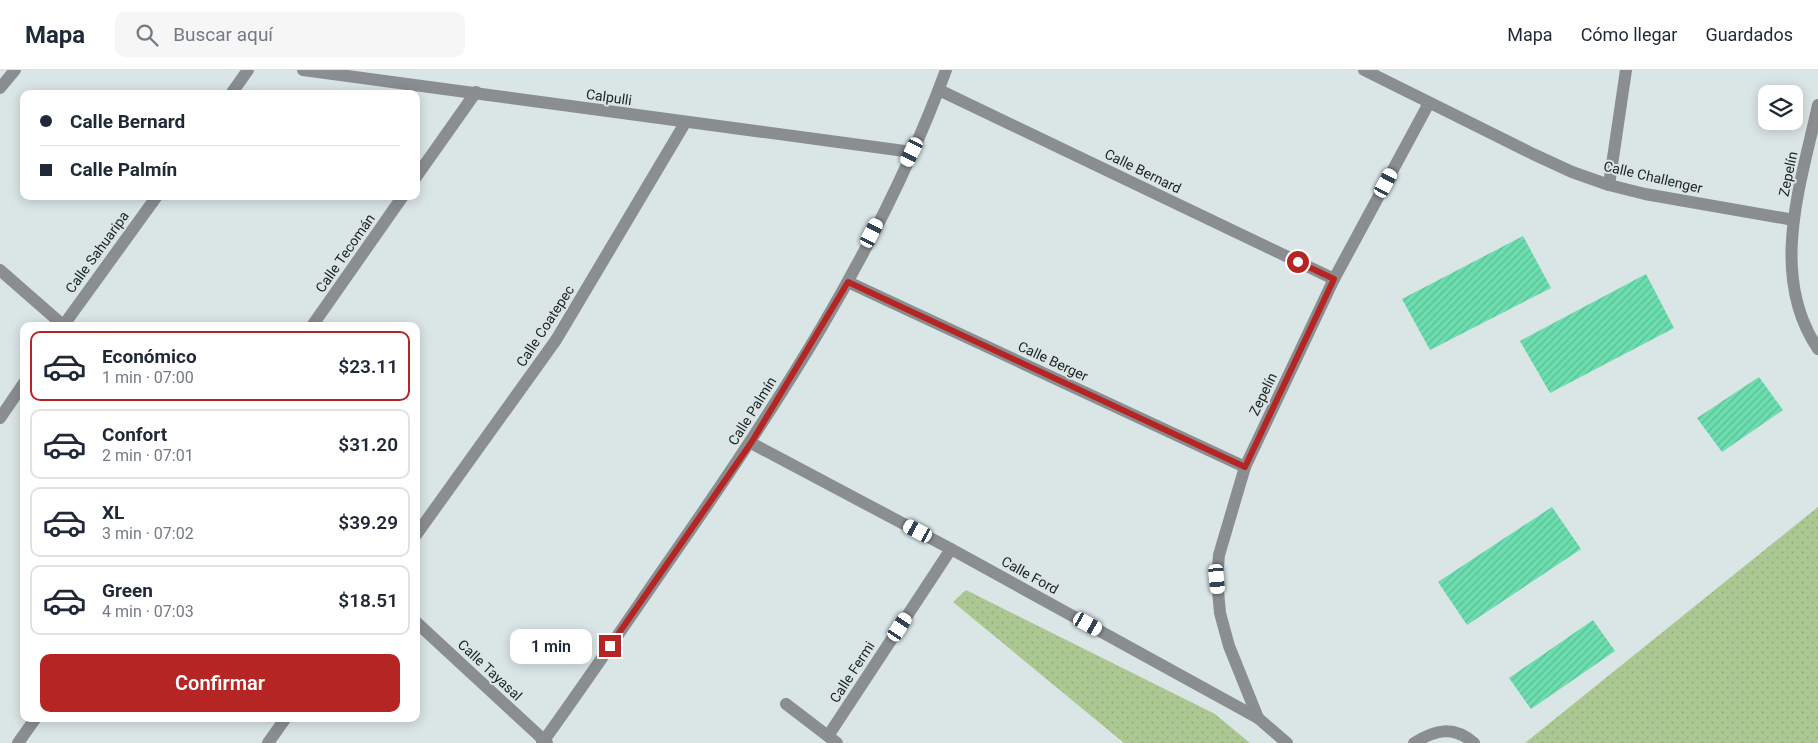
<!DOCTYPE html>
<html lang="es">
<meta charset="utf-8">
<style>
:root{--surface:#fff;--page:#f6f6f7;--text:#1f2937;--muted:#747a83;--line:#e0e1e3;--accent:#b52523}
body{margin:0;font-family:Roboto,sans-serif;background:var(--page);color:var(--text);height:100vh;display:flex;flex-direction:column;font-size:19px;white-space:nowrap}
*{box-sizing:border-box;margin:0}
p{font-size:16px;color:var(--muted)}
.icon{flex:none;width:28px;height:28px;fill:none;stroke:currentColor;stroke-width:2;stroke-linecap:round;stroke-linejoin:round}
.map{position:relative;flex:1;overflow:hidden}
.details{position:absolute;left:20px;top:252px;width:400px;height:400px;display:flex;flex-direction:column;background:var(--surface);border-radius:10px;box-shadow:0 2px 12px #0003}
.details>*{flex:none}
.top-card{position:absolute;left:20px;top:20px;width:400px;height:110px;border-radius:10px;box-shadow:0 2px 12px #0003;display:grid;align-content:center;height:110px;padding:0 20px;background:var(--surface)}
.controls{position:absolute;left:1758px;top:15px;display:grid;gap:10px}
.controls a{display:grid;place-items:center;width:45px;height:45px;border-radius:10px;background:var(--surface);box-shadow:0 2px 12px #0003;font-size:25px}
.end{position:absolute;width:22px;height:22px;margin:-11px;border:6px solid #b52523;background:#fff;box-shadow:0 0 0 2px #fff}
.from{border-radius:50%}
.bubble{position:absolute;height:35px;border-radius:10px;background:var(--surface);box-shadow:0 2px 12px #0003;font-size:16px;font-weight:600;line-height:35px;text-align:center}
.car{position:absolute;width:15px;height:30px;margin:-15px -8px;border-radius:6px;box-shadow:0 0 4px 1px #0007;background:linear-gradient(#fff 24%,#345 0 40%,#fff 0 76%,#345 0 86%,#fff 0)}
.top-card b{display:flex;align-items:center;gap:18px;height:48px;font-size:19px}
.top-card b+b{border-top:1px solid var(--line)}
.top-card i{width:12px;height:12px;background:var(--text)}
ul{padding:9px 0 0;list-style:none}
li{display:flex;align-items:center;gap:15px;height:70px;margin:0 10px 8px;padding:0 10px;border:2px solid var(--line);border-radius:10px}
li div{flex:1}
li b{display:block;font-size:19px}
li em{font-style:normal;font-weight:600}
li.on{border-color:var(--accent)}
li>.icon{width:45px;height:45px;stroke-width:1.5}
.cta{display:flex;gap:10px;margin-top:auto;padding:10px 20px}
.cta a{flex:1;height:58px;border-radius:10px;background:var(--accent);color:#fff;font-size:20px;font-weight:600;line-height:58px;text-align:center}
header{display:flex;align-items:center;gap:30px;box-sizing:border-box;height:70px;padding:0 25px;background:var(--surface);border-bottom:1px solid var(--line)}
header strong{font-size:24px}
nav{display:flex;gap:28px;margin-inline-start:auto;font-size:18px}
.search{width:350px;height:45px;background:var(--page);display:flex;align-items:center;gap:12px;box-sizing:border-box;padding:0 18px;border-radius:10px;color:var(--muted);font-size:19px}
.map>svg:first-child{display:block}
</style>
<header>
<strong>Mapa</strong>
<div class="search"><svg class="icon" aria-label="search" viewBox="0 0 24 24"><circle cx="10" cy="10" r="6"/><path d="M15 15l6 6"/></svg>Buscar aquí</div>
<nav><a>Mapa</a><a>Cómo llegar</a><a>Guardados</a></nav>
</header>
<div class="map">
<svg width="1818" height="673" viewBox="0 0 1818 673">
<defs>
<pattern id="park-dots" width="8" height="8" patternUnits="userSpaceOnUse" patternTransform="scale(1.25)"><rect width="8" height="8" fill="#acc892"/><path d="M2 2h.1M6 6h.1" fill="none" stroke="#94ac7e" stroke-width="1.8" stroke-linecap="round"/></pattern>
<pattern id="building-hatch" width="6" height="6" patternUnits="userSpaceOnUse" patternTransform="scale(1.25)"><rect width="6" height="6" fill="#6bddae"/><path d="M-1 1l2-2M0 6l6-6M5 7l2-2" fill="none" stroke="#5cbd95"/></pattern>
</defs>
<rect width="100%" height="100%" fill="#dae5e5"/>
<g fill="url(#park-dots)">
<polygon points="1818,437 1818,673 1525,673"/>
<polygon points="966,520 1215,644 1250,673 1124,673 953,532"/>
</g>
<g fill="url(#building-hatch)">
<polygon points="1523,166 1551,218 1430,280 1402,229"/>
<polygon points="1646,204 1674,258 1550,323 1520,271"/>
<polygon points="1759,307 1783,340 1722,382 1697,348"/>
<polygon points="1552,437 1581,479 1467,555 1438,512"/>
<polygon points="1593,550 1615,581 1531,639 1509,608"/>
</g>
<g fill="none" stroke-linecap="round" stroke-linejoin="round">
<g stroke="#8b8e91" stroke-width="12">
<path d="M303 0C506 26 709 56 912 82"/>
<polyline points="1364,0 1533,84 1572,102 1609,115 1645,124 1794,150"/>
<polyline points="0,18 15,0"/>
<polyline points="939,20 1334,209"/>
<polyline points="231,24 248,0"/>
<path d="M1818 35C1801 114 1768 205 1818 279"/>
<polyline points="416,107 476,22"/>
<polyline points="1609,115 1626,0"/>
<polyline points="0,200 64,256"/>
<polyline points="848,212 1245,397"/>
<polyline points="63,256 157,126"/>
<polyline points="312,256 403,126"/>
<polyline points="0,348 24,313"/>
<polyline points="751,373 951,479 1258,648 1287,673"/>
<polyline points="416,465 556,270 685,53"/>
<polyline points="416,552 547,673"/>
<polyline points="786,634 837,673"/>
<polyline points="1258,648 1229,576 1220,543 1217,509 1219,485 1245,397 1334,209 1429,33"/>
<polyline points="828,666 951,479"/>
<polyline points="18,673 35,649"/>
<polyline points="268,673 285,649"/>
<path d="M542 673C584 615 624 556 664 498 773 342 880 180 946 0"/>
<path d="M1414 673C1435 660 1453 655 1474 673"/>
</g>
</g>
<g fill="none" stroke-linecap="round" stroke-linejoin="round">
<polyline stroke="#b52523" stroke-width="6" points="610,576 751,373 848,212 1245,397 1334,209 1298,192"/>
</g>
<g text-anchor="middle" stroke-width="4" stroke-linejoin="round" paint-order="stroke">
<g font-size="14" fill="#1d2121" stroke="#dae5e5">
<text transform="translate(609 27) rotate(8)" y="5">Calpulli</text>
<text transform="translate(1143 101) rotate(26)" y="5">Calle Bernard</text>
<text transform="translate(1788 104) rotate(-78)" y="5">Zepelín</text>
<text transform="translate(1653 107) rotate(13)" y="5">Calle Challenger</text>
<text transform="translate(97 182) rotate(-54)" y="5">Calle Sahuaripa</text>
<text transform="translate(345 183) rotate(-55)" y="5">Calle Tecomán</text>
<text transform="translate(545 256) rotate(-57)" y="5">Calle Coatepec</text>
<text transform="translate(1053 291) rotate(25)" y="5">Calle Berger</text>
<text transform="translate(1263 324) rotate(-64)" y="5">Zepelín</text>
<text transform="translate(752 341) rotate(-58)" y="5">Calle Palmín</text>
<text transform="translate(1030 505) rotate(29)" y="5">Calle Ford</text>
<text transform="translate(490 600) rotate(43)" y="5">Calle Tayasal</text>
<text transform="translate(852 602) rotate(-57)" y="5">Calle Fermi</text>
</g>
</g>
</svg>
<div class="controls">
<a><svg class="icon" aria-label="layers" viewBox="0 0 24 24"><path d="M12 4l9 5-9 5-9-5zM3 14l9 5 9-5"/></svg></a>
</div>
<i class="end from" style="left:1298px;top:192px"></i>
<i class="end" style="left:610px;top:576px"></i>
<div class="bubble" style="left:510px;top:559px;width:82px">1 min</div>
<i class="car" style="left:912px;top:82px;rotate:206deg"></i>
<i class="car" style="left:1386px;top:113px;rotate:28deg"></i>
<i class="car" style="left:872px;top:163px;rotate:27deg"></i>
<i class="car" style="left:918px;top:461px;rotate:298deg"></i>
<i class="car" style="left:1217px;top:509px;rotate:175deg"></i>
<i class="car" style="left:1088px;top:554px;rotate:119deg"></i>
<i class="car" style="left:900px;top:557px;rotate:33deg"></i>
<div class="top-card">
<b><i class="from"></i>Calle Bernard</b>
<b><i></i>Calle Palmín</b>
</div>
<section class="details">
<ul>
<li class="on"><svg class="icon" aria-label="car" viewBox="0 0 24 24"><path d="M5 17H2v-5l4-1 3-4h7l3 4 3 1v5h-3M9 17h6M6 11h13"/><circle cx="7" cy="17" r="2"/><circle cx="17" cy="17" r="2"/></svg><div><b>Económico</b><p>1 min · 07:00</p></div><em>$23.11</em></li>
<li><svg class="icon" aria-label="car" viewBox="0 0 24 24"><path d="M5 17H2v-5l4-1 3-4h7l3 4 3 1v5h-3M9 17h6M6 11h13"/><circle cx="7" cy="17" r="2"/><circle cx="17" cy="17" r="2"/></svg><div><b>Confort</b><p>2 min · 07:01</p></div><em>$31.20</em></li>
<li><svg class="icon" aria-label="car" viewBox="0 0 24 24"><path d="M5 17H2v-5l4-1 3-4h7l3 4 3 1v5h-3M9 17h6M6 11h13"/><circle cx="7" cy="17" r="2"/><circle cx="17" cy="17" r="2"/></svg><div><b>XL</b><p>3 min · 07:02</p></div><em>$39.29</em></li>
<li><svg class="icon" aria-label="car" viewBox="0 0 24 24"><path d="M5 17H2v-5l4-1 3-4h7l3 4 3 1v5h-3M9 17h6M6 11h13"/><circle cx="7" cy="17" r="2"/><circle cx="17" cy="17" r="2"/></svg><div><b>Green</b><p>4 min · 07:03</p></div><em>$18.51</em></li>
</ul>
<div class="cta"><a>Confirmar</a></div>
</section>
</div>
